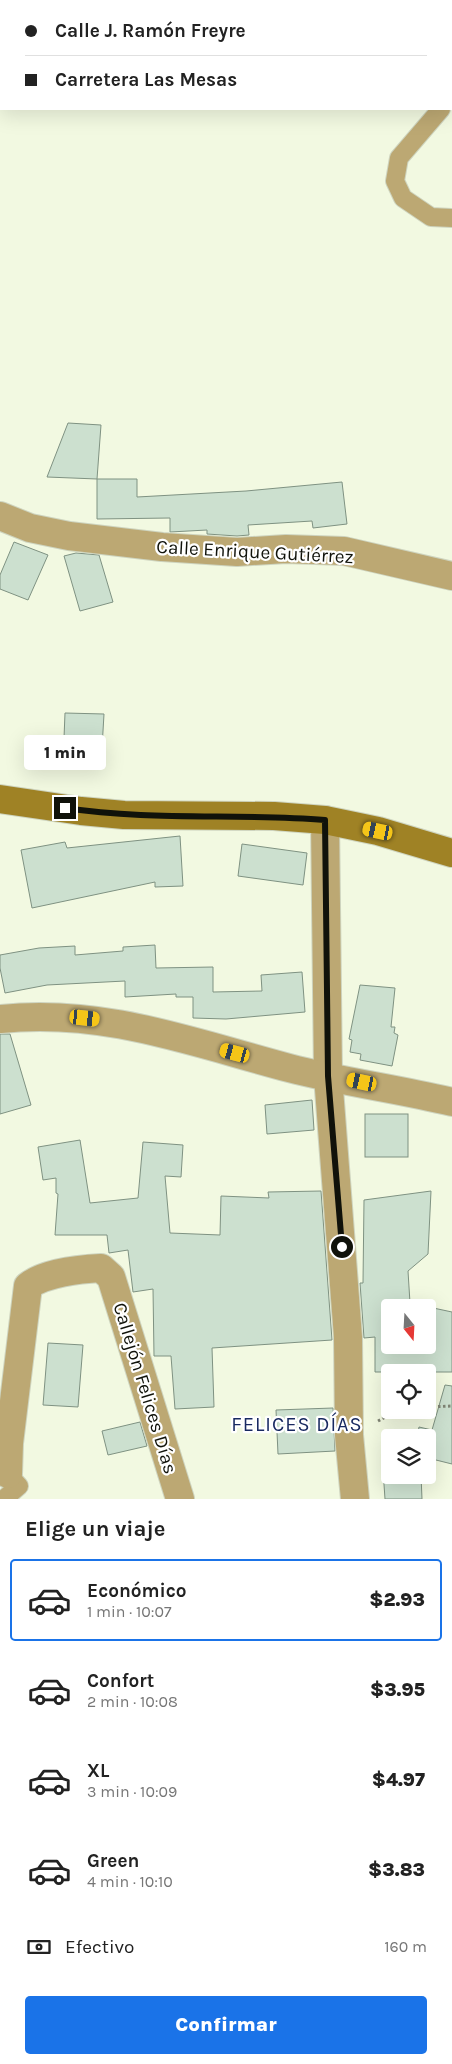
<!DOCTYPE html>
<html lang="es">
<meta charset="utf-8">
<style>
:root{--surface:#fff;--page:#f2f2f2;--text:#222;--muted:#767676;--line:#e0e0e0;--accent:#1a73e8}
body{margin:0;font-family:Karla,sans-serif;background:var(--page);color:var(--text);height:100vh;display:flex;flex-direction:column;font-size:19px;white-space:nowrap}
*{box-sizing:border-box;margin:0}
p{font-size:16px;color:var(--muted)}
.icon{flex:none;width:28px;height:28px;fill:none;stroke:currentColor;stroke-width:2;stroke-linecap:round;stroke-linejoin:round}
.map{position:relative;height:1499px;overflow:hidden}
.panel{display:flex;flex-direction:column;background:var(--surface);flex:1}
.panel>*{flex:none}
.guide{position:absolute;left:0px;top:0px;width:452px;height:110px;box-shadow:0 5px 20px #0002;display:grid;align-content:center;height:110px;padding:0 25px;background:var(--surface)}
.needle{width:32px;rotate:162deg}
.tools{position:absolute;left:381px;top:1299px;display:grid;gap:10px}
.tools a{display:grid;place-items:center;width:55px;height:55px;border-radius:5px;background:var(--surface);box-shadow:0 5px 20px #0002;font-size:25px}
.end{position:absolute;width:22px;height:22px;margin:-11px;border:6px solid #10120a;background:#fff;box-shadow:0 0 0 2px #fff}
.from{border-radius:50%}
.bubble{position:absolute;height:35px;border-radius:5px;background:var(--surface);box-shadow:0 5px 20px #0002;font-size:16px;font-weight:800;line-height:35px;text-align:center}
.car{position:absolute;width:15px;height:30px;margin:-15px -8px;border-radius:6px;box-shadow:0 0 4px 1px #0007;background:linear-gradient(#f5c518 24%,#345 0 40%,#f5c518 0 76%,#345 0 86%,#f5c518 0)}
.guide b{display:flex;align-items:center;gap:18px;height:48px;font-size:19px}
.guide b+b{border-top:1px solid var(--line)}
.guide i{width:12px;height:12px;background:var(--text)}
ul{padding:0;list-style:none}
li{display:flex;align-items:center;gap:15px;height:82px;margin:0 10px 8px;padding:0 15px;border:2px solid transparent;border-radius:5px}
li div{flex:1}
li b{display:block;font-size:19px}
li em{font-style:normal;font-weight:800}
li.selected{border-color:var(--accent)}
li>.icon{width:45px;height:45px;stroke-width:1.5}
h2{padding:0 25px;font-size:22px;line-height:60px}
.pay{display:flex;align-items:center;gap:12px;height:55px;padding:0 25px;font-size:19px}
.pay p{margin-inline-start:auto}
.button{display:flex;gap:10px;margin-top:auto;padding:10px 25px}
.button a{flex:1;height:58px;border-radius:5px;background:var(--accent);color:#fff;font-size:20px;font-weight:800;line-height:58px;text-align:center}
.map>svg:first-child{display:block}
</style>
<div class="map">
<svg width="452" height="1499" viewBox="0 0 452 1499">
<rect width="100%" height="100%" fill="#f2f9e1"/>
<g fill="#cce0cf" stroke="#7f9282" fill-rule="evenodd">
<polygon points="68,423 101,425 97,479 47,477"/>
<polygon points="97,479 137,479 137,497 246,491 342,482 347,524 313,528 312,521 248,525 249,535 237,536 207,534 207,530 170,532 170,518 97,519"/>
<polygon points="14,542 48,555 28,600 0,589 0,575"/>
<polygon points="76,553 99,555 113,602 80,611 64,556"/>
<polygon points="65,713 104,714 101,765 63,763"/>
<polygon points="180,836 183,886 155,887 155,882 32,908 21,850 65,842 67,848"/>
<polygon points="242,844 307,853 303,885 238,876"/>
<polygon points="155,945 156,968 213,967 213,992 262,991 261,975 302,972 305,1012 226,1019 193,1018 193,997 176,997 176,994 125,997 125,981 47,985 5,993 0,968 0,955 39,948 75,946 75,955 123,951 123,947"/>
<polygon points="360,985 395,988 391,1027 395,1027 394,1033 398,1035 392,1066 360,1060 361,1054 350,1052 352,1040 349,1039"/>
<polygon points="0,1034 10,1034 31,1105 0,1114"/>
<polygon points="312,1100 314,1130 267,1134 265,1105"/>
<rect x="365" y="1114" width="43" height="43"/>
<polygon points="80,1140 90,1203 138,1198 143,1142 183,1145 181,1177 165,1176 170,1233 220,1235 221,1196 269,1198 268,1192 321,1191 332,1340 212,1348 214,1407 175,1409 171,1356 154,1356 153,1289 133,1292 128,1250 109,1253 107,1235 55,1235 58,1194 56,1193 56,1178 43,1180 38,1147"/>
<path d="M431 1191 428 1254 408 1271 410 1303 452 1312V1372H375V1337L364 1338 360 1283H363L364 1200ZM390 1308H428V1345H390Z"/>
<polygon points="48,1343 83,1345 78,1407 43,1405"/>
<polygon points="445,1385 452,1386 452,1464 428,1458 428,1438 417,1438 419,1427 432,1430"/>
<polygon points="333,1408 335,1451 278,1454 276,1410"/>
<polygon points="140,1422 147,1446 108,1455 102,1431"/>
<polygon points="383,1470 390,1470 390,1475 421,1475 422,1499 385,1499"/>
</g>
<g fill="none" stroke-linecap="round" stroke-linejoin="round">
<defs>
<g id="lane">
<polyline points="451,97 452,96"/>
<polyline points="441,109 399,158 395,181 403,198 431,217 452,218"/>
<polyline points="0,1474 8,1474 19,1486 4,1499"/>
</g>
<g id="street">
<polyline points="0,516 30,528 69,536 162,547 237,552 286,549 344,551 452,576"/>
<polyline points="325,820 328,1076 348,1337 349,1435 355,1499"/>
<path d="M0 1019C103 1008 191 1042 289 1068 343 1082 398 1089 452 1102"/>
<path d="M8 1474 9 1443 28 1286C44 1273 81 1269 101 1268L111 1277 180 1499"/>
</g>
<polyline id="secondary" points="0,799 81,811 124,815 274,816 325,820 378,831 452,853"/>
</defs>
<use href="#lane" stroke="#ced4bf" stroke-width="20"/>
<use href="#street" stroke="#ced4bf" stroke-width="30"/>
<use href="#secondary" stroke="#ced4bf" stroke-width="30"/>
<g stroke="#818575" stroke-width="3" stroke-dasharray="2.5 2.5" stroke-linecap="butt">
<polyline points="428,1407 452,1406"/>
<polyline points="378,1421 393,1413 408,1410"/>
</g>
<use href="#lane" stroke="#bca873" stroke-width="18"/>
<use href="#street" stroke="#bca873" stroke-width="28"/>
<use href="#secondary" stroke="#9f8225" stroke-width="28"/>
</g>
<g fill="none" stroke-linecap="round" stroke-linejoin="round">
<path stroke="#10120a" stroke-width="6" d="M65 808C151 821 238 813 325 820L328 1076 342 1247"/>
</g>
<g text-anchor="middle" stroke-width="4.5" stroke-linejoin="round" paint-order="stroke">
<g font-size="19" fill="#10120a" stroke="#fff">
<text transform="translate(255 551) rotate(3)" y="7">Calle Enrique Gutiérrez</text>
<text transform="translate(146 1388) rotate(73)" y="7">Callejón Felices Días</text>
</g>
<g font-size="20" letter-spacing="1" fill="#182960" stroke="#fff">
<text x="297" y="1431">FELICES DÍAS</text>
</g>
</g>
</svg>
<div class="tools">
<a><svg class="needle" viewBox="-14 -14 28 28"><path d="M0-13l5 13h-10z" fill="#e53935"/><path d="M0 13l5-13h-10z" fill="#767676"/></svg></a>
<a><svg class="icon" aria-label="locate" viewBox="0 0 24 24"><circle cx="12" cy="12" r="6"/><path d="M12 2v4M12 18v4M2 12h4M18 12h4"/></svg></a>
<a><svg class="icon" aria-label="layers" viewBox="0 0 24 24"><path d="M12 4l9 5-9 5-9-5zM3 14l9 5 9-5"/></svg></a>
</div>
<i class="end from" style="left:342px;top:1247px"></i>
<i class="end" style="left:65px;top:808px"></i>
<div class="bubble" style="left:24px;top:735px;width:82px">1 min</div>
<i class="car" style="left:378px;top:831px;rotate:282deg"></i>
<i class="car" style="left:85px;top:1018px;rotate:96deg"></i>
<i class="car" style="left:235px;top:1053px;rotate:285deg"></i>
<i class="car" style="left:362px;top:1082px;rotate:282deg"></i>
<div class="guide">
<b><i class="from"></i>Calle J. Ramón Freyre</b>
<b><i></i>Carretera Las Mesas</b>
</div>
</div>
<section class="panel">
<h2>Elige un viaje</h2>
<ul>
<li class="selected"><svg class="icon" aria-label="car" viewBox="0 0 24 24"><path d="M5 17H2v-5l4-1 3-4h7l3 4 3 1v5h-3M9 17h6M6 11h13"/><circle cx="7" cy="17" r="2"/><circle cx="17" cy="17" r="2"/></svg><div><b>Económico</b><p>1 min · 10:07</p></div><em>$2.93</em></li>
<li><svg class="icon" aria-label="car" viewBox="0 0 24 24"><path d="M5 17H2v-5l4-1 3-4h7l3 4 3 1v5h-3M9 17h6M6 11h13"/><circle cx="7" cy="17" r="2"/><circle cx="17" cy="17" r="2"/></svg><div><b>Confort</b><p>2 min · 10:08</p></div><em>$3.95</em></li>
<li><svg class="icon" aria-label="car" viewBox="0 0 24 24"><path d="M5 17H2v-5l4-1 3-4h7l3 4 3 1v5h-3M9 17h6M6 11h13"/><circle cx="7" cy="17" r="2"/><circle cx="17" cy="17" r="2"/></svg><div><b>XL</b><p>3 min · 10:09</p></div><em>$4.97</em></li>
<li><svg class="icon" aria-label="car" viewBox="0 0 24 24"><path d="M5 17H2v-5l4-1 3-4h7l3 4 3 1v5h-3M9 17h6M6 11h13"/><circle cx="7" cy="17" r="2"/><circle cx="17" cy="17" r="2"/></svg><div><b>Green</b><p>4 min · 10:10</p></div><em>$3.83</em></li>
</ul>
<div class="pay"><svg class="icon" aria-label="cash" viewBox="0 0 24 24"><path d="M3 7h18v10H3z"/><circle cx="12" cy="12" r="2"/></svg>Efectivo<p>160 m</p></div>
<div class="button"><a>Confirmar</a></div>
</section>
